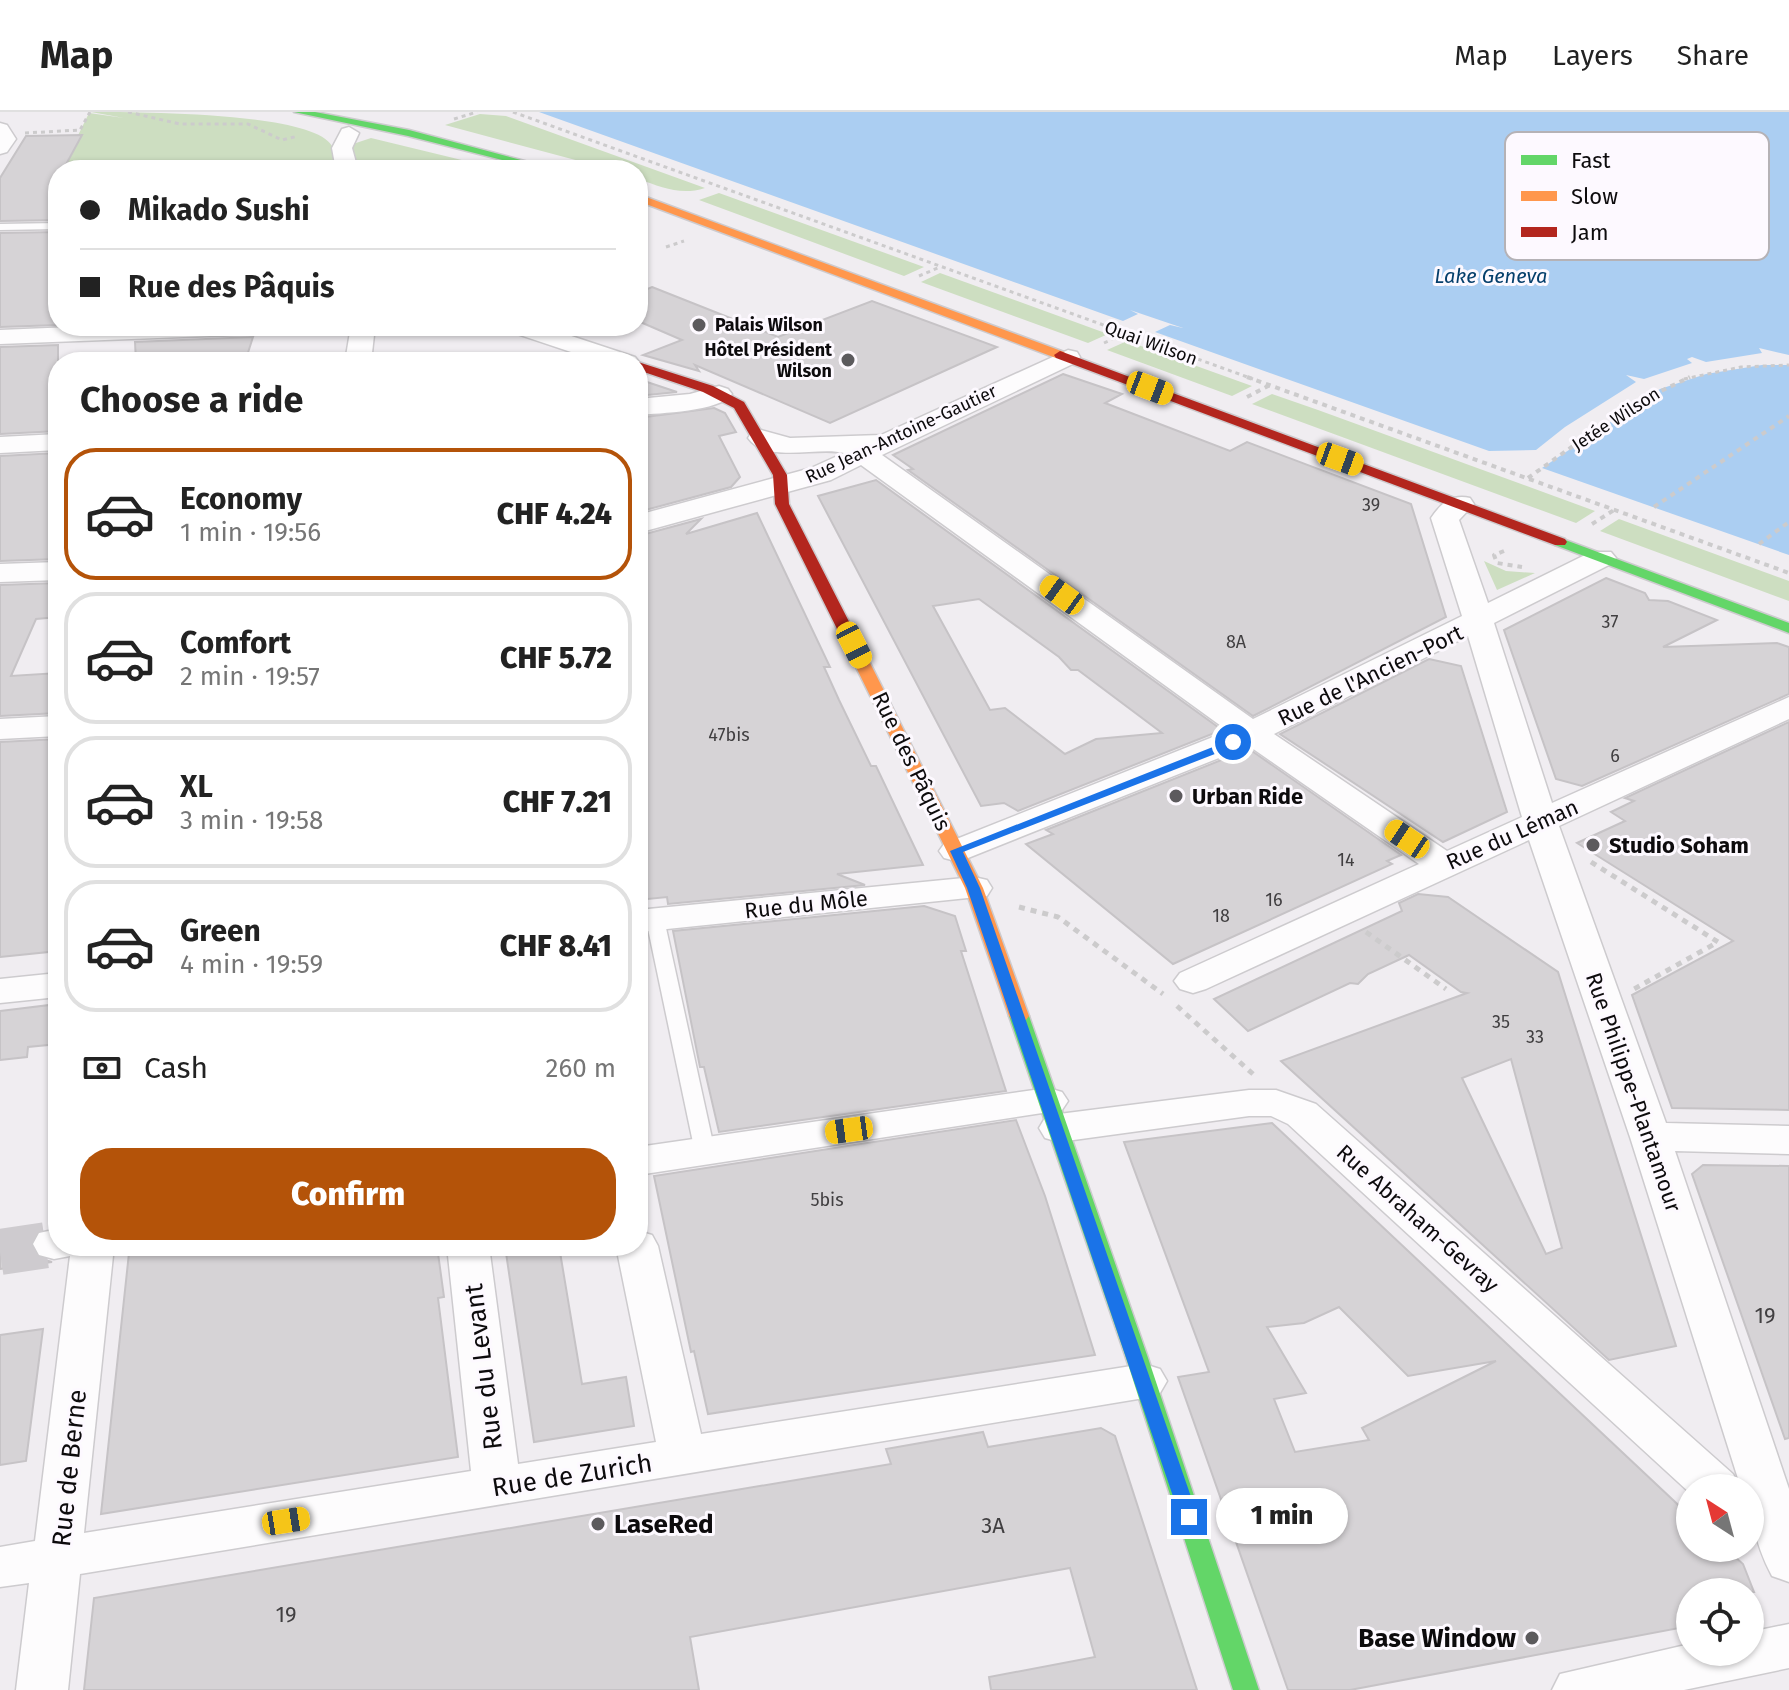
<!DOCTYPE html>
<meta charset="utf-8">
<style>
:root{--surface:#fff;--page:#f6f6f6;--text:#222;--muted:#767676;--line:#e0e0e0;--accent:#b45309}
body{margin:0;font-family:"Fira Sans",sans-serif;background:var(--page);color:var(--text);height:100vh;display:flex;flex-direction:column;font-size:30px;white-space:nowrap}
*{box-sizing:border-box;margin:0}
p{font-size:26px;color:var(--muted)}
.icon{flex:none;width:44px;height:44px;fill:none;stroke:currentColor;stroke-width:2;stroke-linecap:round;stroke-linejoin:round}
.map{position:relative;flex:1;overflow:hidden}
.drawer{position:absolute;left:48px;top:240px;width:600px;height:904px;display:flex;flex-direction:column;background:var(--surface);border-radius:32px;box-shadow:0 2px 6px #0004}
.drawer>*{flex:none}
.banner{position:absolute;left:48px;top:48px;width:600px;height:176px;border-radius:32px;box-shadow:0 2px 6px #0004;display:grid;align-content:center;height:176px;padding:0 32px;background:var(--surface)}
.needle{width:52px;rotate:324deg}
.controls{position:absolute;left:1676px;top:1362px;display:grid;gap:16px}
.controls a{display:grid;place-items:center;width:88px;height:88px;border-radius:50%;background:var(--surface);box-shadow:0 2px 6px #0004;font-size:40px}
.end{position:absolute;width:36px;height:36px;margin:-18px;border:10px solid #1a73e8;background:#fff;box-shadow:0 0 0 4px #fff}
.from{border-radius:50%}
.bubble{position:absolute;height:56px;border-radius:28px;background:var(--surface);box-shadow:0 2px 6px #0004;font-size:26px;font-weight:800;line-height:56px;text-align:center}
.car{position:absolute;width:24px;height:48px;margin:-24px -12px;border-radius:10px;box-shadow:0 0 6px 2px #0007;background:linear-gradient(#f5c518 24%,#345 0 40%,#f5c518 0 76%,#345 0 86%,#f5c518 0)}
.banner b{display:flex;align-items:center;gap:28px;height:76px;font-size:30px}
.banner b+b{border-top:2px solid var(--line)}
.banner i{width:20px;height:20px;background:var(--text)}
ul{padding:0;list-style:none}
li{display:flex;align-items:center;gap:24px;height:132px;margin:0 16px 12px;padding:0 16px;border:4px solid var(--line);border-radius:32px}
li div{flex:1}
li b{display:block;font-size:30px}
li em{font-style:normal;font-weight:800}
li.selected{border-color:var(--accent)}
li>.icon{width:72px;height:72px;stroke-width:1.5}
h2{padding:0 32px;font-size:36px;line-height:96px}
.pay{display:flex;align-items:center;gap:20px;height:88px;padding:0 32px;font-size:30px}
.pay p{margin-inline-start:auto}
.cta{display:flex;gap:16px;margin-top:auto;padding:16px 32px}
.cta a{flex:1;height:92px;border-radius:32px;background:var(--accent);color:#fff;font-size:32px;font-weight:800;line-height:92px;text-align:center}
header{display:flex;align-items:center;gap:48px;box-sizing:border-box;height:112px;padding:0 40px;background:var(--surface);border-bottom:2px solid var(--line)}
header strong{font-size:38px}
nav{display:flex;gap:44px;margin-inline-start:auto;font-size:28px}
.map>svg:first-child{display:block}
</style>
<header>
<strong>Map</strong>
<nav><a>Map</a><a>Layers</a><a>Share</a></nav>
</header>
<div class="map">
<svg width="1789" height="1578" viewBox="0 0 1789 1578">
<rect width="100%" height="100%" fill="#f0edf1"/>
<g fill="#cddec1">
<path d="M91 0C136 0 313 0 332 34L342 36 344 58H61L89 1 124 6Z"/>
<path d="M480 2 506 4 705 76C680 84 662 75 638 67V58H613L445 13Z"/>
<polygon points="371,26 503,58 353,58 350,33"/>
<polygon points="719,81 924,155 904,164 699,88"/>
<polygon points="940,161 1108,222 1088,231 921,170"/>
<polygon points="1127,229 1252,274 1232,284 1107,238"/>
<polygon points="1272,282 1318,298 1595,399 1576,411 1252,292"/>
<polygon points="1619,407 1789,469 1789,489 1600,419"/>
<polygon points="1484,449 1506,459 1535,461 1497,478"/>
</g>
<g fill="#abcef2">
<polygon points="539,0 1789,0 1789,243 1759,236 1762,241 1706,250 1692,245 1687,247 1692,251 1644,267 1626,263 1636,270 1565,315 1536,338 1489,339 1155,220 1170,213 1183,216 1130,198 1138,202 1123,209"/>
<polygon points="1762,253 1789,253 1789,443 1542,356 1660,277 1706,262"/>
</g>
<g fill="#d6d3d6" stroke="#c6c3c6" stroke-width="2" fill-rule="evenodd">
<polygon points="82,23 63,58 58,58 58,108 0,109 0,66 26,24"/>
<polygon points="58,120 58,213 0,215 0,121"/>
<polygon points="652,175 778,225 872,189 997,235 830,311 695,253 699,259 643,243 682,228 638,209 638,181"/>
<polygon points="253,225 245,250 136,250 135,230"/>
<polygon points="58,233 58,319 0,322 0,235"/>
<polygon points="1063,262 1122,282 1105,291 1230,339 1247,330 1411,392 1446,505 1253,604 908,358 913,357 893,343"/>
<polygon points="638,267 677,280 638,284"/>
<polygon points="714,296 725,301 736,320 719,324 740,365 731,375 638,400 638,306"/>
<polygon points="58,341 58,447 0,449 0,344"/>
<path d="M876 368 1222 618 1018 699 1004 691 981 694 818 384ZM979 487 1059 545 1071 558H1078L1162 621 1096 627 1065 642 1005 596 990 598 933 494Z"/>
<polygon points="757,401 830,555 824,555 839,588 871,654 876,654 923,753 837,762 865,773 668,792 667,785 638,788 638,424 701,407 686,422"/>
<polygon points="1606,466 1645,481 1649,488 1668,489 1717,508 1663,535 1777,531 1789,535 1789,582 1582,674 1556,667 1504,518"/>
<polygon points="58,471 58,505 36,507 11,564 58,561 58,601 0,604 0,473"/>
<polygon points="1429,547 1461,554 1507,700 1443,730 1280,622"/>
<polygon points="1789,610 1789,998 1672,996 1632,883 1733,829 1577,731 1625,709 1611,700 1634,689 1625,686"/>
<polygon points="58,627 58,839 0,845 0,630"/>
<polygon points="1249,637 1401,743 1387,749 1392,752 1173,852 1026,732 1053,722 1046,718"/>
<path d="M1418 782 1448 785 1558 860 1676 1234 1609 1248 1281 949 1467 881 1461 880 1409 843 1368 862 1358 872 1350 871 1248 919 1214 887 1402 799 1399 791ZM1511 947 1562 1136 1546 1142 1462 966Z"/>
<polygon points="924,794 955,804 966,839 961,839 1006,979 719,1020 704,955 700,955 673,819"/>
<polygon points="58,892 58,932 28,935 27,945 0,948 0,899"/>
<polygon points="1016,1008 1045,1084 1095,1243 708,1302 694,1239 691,1240 654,1064"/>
<path d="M1272 1011 1690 1404V1436H1725L1743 1452 1754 1480H1690V1514L1350 1578H1288L1178 1265 1209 1260 1124 1030ZM1339 1195 1408 1264 1496 1249 1362 1316 1369 1328 1295 1340 1274 1287 1306 1281 1267 1215 1304 1211Z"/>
<polygon points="1703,1053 1789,1054 1789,1326 1785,1327 1692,1062"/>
<polygon points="38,1118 30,1133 38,1146 52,1150 0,1157 0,1124"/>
<polygon points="177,1134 437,1134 444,1185 438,1186 458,1345 101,1402 129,1141"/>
<polygon points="505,1134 559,1134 582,1272 626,1265 634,1314 534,1330"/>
<polygon points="43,1217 26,1349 0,1353 0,1223"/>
<polygon points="1101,1316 1115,1324 1197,1578 991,1578 989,1565 1095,1545 1070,1456 690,1525 699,1578 84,1578 94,1486 891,1352 886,1337 983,1320 988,1335"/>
</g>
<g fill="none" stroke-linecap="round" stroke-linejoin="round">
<polyline stroke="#cecbcf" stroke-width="46" stroke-dasharray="46 23" stroke-linecap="butt" points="0,1140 54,1132"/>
<defs>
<g id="lane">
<polygon points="58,111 58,117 0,118 0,112"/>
<polygon points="655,801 664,807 715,1040 712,1045 698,1045 695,1040 646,807"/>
</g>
<g id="street">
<polygon points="0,11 7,13 16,27 7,40 0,42"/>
<polygon points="349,15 359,21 352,36 358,58 336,58 332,36 342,17"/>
<polygon points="95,214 300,214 288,221 0,232 0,218"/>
<polygon points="351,214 375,214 371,250 345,250"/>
<polygon points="505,214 541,214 635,245 639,250 601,250 508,219"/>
<path d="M1068 238 1077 240 1080 245 1077 250 882 343 1253 607 1462 504 1431 406C1441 391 1452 382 1470 386L1474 392 1459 408 1488 491 1591 440H1611L1616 446 1611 452 1494 511 1552 691 1789 585V607L1559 714 1666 1011 1789 1014V1042L1675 1039 1789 1377V1470L1772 1464C1757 1436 1750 1408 1750 1376H1741L1630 1025 1529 728 1206 877 1193 881 1180 877 1174 869 1180 861 1419 752 1249 634 968 746 956 749 944 746 939 739 944 732 1228 619 861 353 831 368 638 421V403L811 356 844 341C819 334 766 352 748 326L752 320 761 318 790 326 881 323ZM1468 524 1522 705 1447 739 1274 622Z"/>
<path d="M719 274 728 277 732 282C719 300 660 301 638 303V287L690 282Z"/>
<polygon points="58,322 58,338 0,341 0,325"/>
<polygon points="58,450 58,468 0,470 0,452"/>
<polygon points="58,604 58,624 0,627 0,607"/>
<polygon points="974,765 987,768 992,776 987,784 638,820 638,798"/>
<polygon points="58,861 58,885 0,891 0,867"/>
<polygon points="1048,976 1062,980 1068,989 1062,998 638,1063 638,1035"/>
<polygon points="1249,978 1276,978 1316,992 1733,1362 1740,1376 1690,1376 1690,1381 1288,1012 1271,1004 1249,1004 1059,1030 1045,1026 1039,1016 1045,1006 1059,1002"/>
<polygon points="58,1117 58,1134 114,1134 84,1421 471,1359 447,1134 489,1134 518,1352 656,1330 616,1134 638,1134 638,1119 652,1123 658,1134 701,1322 1144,1252 1160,1257 1167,1269 1160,1281 1144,1286 80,1462 68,1578 16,1578 29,1471 0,1475 0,1435 35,1429 70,1144 54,1147 39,1143 33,1132 39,1121"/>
<polygon points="1789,1512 1789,1556 1684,1578 1552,1578 1560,1562 1690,1532 1690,1540 1750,1540 1750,1520"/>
</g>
<g id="fast">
<polygon points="294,0 315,0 409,18 558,58 541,58 408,24"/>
<polygon points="1560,426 1789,511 1789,521 1555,433 1555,427"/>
<polygon points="1019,898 1029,904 1147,1243 1259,1578 1233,1578 1125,1243 1009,904"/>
</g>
<g id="slow">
<polygon points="638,82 1064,240 1066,243 1056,246 638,89"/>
<polygon points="858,538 866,543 983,776 1029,904 1026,908 1012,908 1009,904 965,776 850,543"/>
</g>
<g id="jam">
<polygon points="1060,239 1565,427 1567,430 1565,433 1555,433 1056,246 1054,243"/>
<polygon points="638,250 713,274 744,290 787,363 789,392 866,543 863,546 858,548 850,543 775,392 773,363 734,296 703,280 638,258"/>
</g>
</defs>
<use href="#lane" stroke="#cdcbce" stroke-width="3"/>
<use href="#street" stroke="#cdcbce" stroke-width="3"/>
<use href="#fast" stroke="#cdcbce" stroke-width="3"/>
<use href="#slow" stroke="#cdcbce" stroke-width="3"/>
<use href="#jam" stroke="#cdcbce" stroke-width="3"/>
<g stroke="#cccbcc" stroke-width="3" stroke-dasharray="4 4" stroke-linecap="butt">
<polyline points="128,0 180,12 248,12 282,28 298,24"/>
<polyline points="513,0 1253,267"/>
<polyline points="454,7 477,0"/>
<polyline points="25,21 80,18 90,0"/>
<polyline points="579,52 601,58"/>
<polyline points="409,58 431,51"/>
<polyline points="666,135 684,129"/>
<polyline points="919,164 940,155"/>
<polyline points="1104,231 1124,222"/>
<polyline points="1684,267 1741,255 1789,253"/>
</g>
<g stroke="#cccbcc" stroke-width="4" stroke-dasharray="5 5" stroke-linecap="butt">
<polyline points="1247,265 1789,461"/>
<polyline points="1247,285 1270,273"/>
<polyline points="1528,366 1628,295 1690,265"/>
<polyline points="1654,395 1789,304"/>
<polyline points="1592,412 1614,398"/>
<polyline points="1759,432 1789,410"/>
<polyline points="1504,439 1494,443 1497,451 1522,455"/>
</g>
<g stroke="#cccbcc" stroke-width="5" stroke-dasharray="6 6" stroke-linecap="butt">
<polyline points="1591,750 1718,830 1634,877"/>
<polyline points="1019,795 1058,805 1163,882"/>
<polyline points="1366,820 1446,877"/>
<polyline points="1177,894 1253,962"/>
</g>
<use href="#lane" fill="#fdfcfd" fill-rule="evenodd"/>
<use href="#street" fill="#fdfcfd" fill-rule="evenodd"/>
<use href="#fast" fill="#63d668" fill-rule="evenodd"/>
<use href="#slow" fill="#ff974d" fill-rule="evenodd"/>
<use href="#jam" fill="#b3261e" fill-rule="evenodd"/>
</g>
<polygon fill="#1a73e8" points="1233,627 1239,630 1238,633 963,740 980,776 1198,1405 1189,1412 1180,1405 967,776 950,739"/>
<g fill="#5c5a5d" stroke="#fdf9ff" stroke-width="3">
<circle cx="699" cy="213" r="8"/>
<circle cx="848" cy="248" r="8"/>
<circle cx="1176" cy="684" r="8"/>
<circle cx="1593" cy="733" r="8"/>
<circle cx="598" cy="1412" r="8"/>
<circle cx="1532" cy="1526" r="8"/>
</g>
<g text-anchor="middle" stroke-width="6" stroke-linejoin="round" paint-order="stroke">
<g font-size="18" font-weight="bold" fill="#0d0b0d" stroke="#fdf9ff" text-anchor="start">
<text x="715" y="219">Palais Wilson</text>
<text x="832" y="244" text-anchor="end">Hôtel Président<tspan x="832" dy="21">Wilson</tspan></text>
</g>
<g font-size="18" fill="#0d0b0d" stroke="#fdf9ff">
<text transform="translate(1151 231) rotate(20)" y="6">Quai Wilson</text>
<text transform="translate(1616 307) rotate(-33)" y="6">Jetée Wilson</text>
<text transform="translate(901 322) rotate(-25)" y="6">Rue Jean-Antoine-Gautier</text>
</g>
<g font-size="18" fill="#413f41">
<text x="1371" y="399">39</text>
<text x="1610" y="516">37</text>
<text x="1236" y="536">8A</text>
<text x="729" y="629">47bis</text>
<text x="1615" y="650">6</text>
<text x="1346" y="754">14</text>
<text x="1274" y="794">16</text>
<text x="1221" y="810">18</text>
<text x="1501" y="916">35</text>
<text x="1535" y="931">33</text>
<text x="827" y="1094">5bis</text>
</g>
<g font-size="20" font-style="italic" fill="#053f6c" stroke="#fdf9ff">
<text x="1491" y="171">Lake Geneva</text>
</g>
<g font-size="22" fill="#0d0b0d" stroke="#fdf9ff">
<text transform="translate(1370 563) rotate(-26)" y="8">Rue de l'Ancien-Port</text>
<text transform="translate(912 649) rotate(64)" y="8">Rue des Pâquis</text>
<text transform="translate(1512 722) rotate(-24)" y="8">Rue du Léman</text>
<text transform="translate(806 792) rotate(-6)" y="8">Rue du Môle</text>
<text transform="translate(1634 980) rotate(71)" y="8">Rue Philippe-Plantamour</text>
<text transform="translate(1418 1106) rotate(42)" y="8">Rue Abraham-Gevray</text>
</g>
<g font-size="22" font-weight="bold" fill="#0d0b0d" stroke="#fdf9ff" text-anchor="start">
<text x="1192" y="692">Urban Ride</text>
<text x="1609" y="741">Studio Soham</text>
</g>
<g font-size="22" fill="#413f41">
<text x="1765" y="1211">19</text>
<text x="993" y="1421">3A</text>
<text x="286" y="1510">19</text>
</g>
<g font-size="26" fill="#0d0b0d" stroke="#fdf9ff">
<text transform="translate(483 1255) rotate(-97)" y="9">Rue du Levant</text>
<text transform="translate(69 1356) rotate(-84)" y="9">Rue de Berne</text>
<text transform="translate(572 1363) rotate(-9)" y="9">Rue de Zurich</text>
</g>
<g font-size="26" font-weight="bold" fill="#0d0b0d" stroke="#fdf9ff" text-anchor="start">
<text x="614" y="1421">LaseRed</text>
<text x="1516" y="1535" text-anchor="end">Base Window</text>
</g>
</g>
<rect x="1505" y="20" width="264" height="128" rx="12" fill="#fdf9ff" stroke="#b5b2b6" stroke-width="2"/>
<rect x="1521" y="43" width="36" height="10" fill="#63d668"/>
<rect x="1521" y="79" width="36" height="10" fill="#ff974d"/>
<rect x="1521" y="115" width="36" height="10" fill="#b3261e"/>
<g font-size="22" fill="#0d0b0d">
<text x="1571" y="56">Fast</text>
<text x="1571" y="92">Slow</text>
<text x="1571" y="128">Jam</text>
</g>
</svg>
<div class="controls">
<a><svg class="needle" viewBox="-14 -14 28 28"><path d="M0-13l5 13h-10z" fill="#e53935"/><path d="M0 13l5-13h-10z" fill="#767676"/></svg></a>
<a><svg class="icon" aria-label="locate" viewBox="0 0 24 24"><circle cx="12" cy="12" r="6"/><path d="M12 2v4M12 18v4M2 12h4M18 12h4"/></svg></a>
</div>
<i class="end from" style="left:1233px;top:630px"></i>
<i class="end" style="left:1189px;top:1405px"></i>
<div class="bubble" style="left:1216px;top:1376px;width:132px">1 min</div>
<i class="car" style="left:1150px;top:276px;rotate:111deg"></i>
<i class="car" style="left:1340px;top:347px;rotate:110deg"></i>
<i class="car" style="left:1062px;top:483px;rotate:306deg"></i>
<i class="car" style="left:854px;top:533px;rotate:153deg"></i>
<i class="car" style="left:1407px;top:727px;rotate:304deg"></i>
<i class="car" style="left:849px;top:1018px;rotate:262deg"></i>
<i class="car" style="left:286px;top:1409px;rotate:81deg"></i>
<div class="banner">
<b><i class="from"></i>Mikado Sushi</b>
<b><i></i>Rue des Pâquis</b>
</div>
<section class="drawer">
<h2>Choose a ride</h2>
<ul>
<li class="selected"><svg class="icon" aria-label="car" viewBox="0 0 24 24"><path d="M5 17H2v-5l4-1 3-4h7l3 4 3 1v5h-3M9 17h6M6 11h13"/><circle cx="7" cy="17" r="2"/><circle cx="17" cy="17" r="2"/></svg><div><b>Economy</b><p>1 min · 19:56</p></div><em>CHF 4.24</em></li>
<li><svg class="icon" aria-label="car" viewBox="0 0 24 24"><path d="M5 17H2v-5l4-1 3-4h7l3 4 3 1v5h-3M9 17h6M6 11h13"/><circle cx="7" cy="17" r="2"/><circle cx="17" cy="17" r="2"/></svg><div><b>Comfort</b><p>2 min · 19:57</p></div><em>CHF 5.72</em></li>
<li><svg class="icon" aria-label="car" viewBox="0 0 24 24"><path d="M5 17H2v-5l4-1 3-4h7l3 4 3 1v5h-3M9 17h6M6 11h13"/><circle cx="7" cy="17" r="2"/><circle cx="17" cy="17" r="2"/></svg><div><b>XL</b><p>3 min · 19:58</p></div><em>CHF 7.21</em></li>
<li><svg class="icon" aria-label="car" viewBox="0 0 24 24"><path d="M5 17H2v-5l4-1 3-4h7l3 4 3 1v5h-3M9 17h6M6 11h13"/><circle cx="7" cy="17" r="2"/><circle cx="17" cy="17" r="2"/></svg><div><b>Green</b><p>4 min · 19:59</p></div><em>CHF 8.41</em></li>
</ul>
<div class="pay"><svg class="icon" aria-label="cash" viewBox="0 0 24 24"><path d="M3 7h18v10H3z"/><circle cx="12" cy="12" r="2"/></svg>Cash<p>260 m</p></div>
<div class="cta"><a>Confirm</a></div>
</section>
</div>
